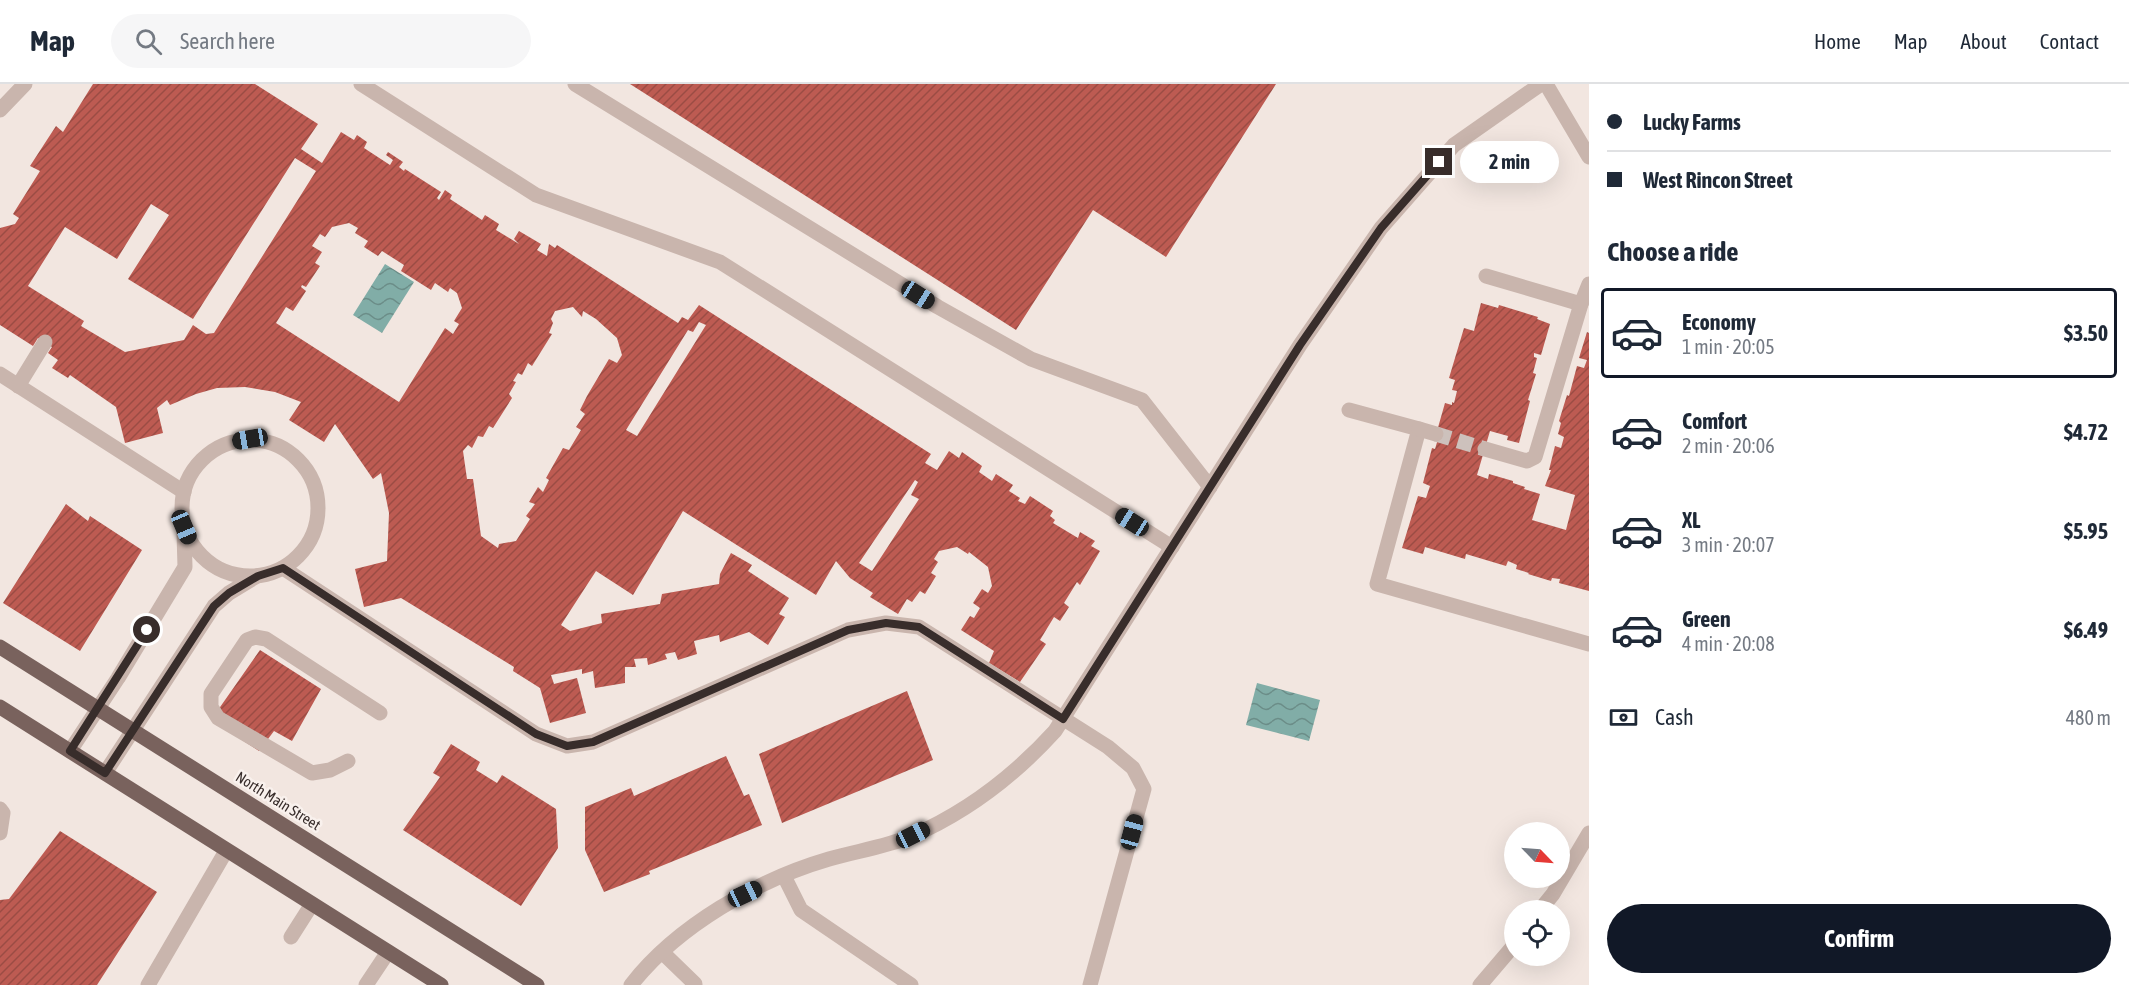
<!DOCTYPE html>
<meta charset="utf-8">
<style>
:root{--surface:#fff;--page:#f6f6f7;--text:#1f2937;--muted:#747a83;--line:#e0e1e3;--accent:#111827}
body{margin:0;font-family:"Asap Condensed",sans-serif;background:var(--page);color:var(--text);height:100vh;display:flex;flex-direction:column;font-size:22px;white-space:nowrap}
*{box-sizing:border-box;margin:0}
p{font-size:20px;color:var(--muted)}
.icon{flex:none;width:33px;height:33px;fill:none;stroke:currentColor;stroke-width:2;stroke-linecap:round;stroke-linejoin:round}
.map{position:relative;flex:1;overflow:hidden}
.panel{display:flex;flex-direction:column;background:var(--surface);width:540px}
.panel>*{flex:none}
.banner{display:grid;align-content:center;height:132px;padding:0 18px;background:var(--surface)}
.needle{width:39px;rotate:115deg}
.controls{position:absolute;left:1504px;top:738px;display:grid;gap:12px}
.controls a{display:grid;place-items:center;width:66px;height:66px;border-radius:50%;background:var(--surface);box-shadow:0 6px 24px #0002;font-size:30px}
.end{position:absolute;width:27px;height:27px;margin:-14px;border:8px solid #382d2b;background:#fff;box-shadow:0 0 0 3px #fff}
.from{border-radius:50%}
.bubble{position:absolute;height:42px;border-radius:21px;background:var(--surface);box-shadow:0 6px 24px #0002;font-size:20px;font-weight:700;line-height:42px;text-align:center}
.car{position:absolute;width:18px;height:36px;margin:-18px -9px;border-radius:8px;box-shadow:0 0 4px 2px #0007;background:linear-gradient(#222 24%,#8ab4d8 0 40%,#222 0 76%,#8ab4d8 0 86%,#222 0)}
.banner b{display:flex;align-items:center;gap:21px;height:57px;font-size:22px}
.banner b+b{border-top:2px solid var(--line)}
.banner i{width:15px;height:15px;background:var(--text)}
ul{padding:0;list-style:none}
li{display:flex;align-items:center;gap:18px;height:90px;margin:0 12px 9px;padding:0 6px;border:3px solid transparent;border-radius:6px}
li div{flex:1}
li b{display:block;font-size:22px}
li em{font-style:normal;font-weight:700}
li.selected{border-color:var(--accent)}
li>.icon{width:54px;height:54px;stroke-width:1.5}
h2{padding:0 18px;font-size:27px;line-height:72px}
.pay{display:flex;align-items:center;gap:15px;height:66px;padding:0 18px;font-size:22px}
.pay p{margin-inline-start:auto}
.primary-button{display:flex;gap:12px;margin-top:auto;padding:12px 18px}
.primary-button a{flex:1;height:69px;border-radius:36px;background:var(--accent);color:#fff;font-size:24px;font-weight:700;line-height:69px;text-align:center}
header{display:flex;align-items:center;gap:36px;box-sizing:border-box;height:84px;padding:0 30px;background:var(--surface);border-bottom:2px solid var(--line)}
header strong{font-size:28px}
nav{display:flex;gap:33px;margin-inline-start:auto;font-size:21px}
.search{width:420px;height:54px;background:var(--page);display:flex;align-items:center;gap:15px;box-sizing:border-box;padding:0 21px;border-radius:33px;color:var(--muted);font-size:22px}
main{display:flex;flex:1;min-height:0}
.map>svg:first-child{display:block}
</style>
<header>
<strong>Map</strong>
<div class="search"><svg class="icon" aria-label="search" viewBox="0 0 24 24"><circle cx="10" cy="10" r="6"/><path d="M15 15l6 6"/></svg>Search here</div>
<nav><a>Home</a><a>Map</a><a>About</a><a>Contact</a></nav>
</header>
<main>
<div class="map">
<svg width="1589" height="901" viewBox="0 0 1589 901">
<defs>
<pattern id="water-waves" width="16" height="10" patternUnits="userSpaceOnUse" patternTransform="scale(1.5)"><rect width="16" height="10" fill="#81ada7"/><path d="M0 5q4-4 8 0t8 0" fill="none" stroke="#6b8d88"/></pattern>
<pattern id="building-hatch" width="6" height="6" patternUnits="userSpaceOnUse" patternTransform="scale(1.5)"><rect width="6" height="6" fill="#bd5b52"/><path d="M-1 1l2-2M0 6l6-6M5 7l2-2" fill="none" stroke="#9b4c44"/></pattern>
</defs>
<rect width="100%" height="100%" fill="#f2e6e0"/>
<g fill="url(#water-waves)">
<polygon points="385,180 414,198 382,249 353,231"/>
<polygon points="1257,599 1320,616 1309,657 1246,641"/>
</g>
<g fill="url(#building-hatch)" fill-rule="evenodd">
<path d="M93 0H255L318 40 301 65 322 79 341 48 354 56 357 51 367 58 364 64 390 81 393 76 386 71 388 68 403 78 399 83 404 87 405 85 441 108 437 114 439 116 445 106 452 111 450 115 482 136 485 131 499 140 496 146 519 160 514 155 519 147 541 160 537 166 547 172 549 160 555 164 557 161 678 239 682 233 688 236 699 221 931 370 925 379 937 386 949 367 959 374 962 368 982 382 979 388 992 397 996 390 1013 401 1009 407 1020 414 1018 417 1025 420 1030 412 1053 427 1050 432 1055 436 1053 439 1078 454 1080 448 1095 457 1091 462 1100 467 1080 501 1077 498 1064 519 1069 523 1060 537 1054 533 1040 556 1046 560 1020 598 989 579 994 567 961 546 970 532 974 534 980 524 973 519 982 505 988 509 992 502 988 483 969 468 968 470 957 463 939 467 934 475 938 478 931 489 936 492 925 510 920 507 912 518 907 515 898 530 870 513 873 509 850 494 836 477 816 511 683 427 633 511 596 487 561 541 570 547 602 539 601 530 660 520 662 510 719 500 720 490 731 469 752 481 748 487 789 514 779 530 785 533 768 561 749 548 720 558 719 551 694 557 697 570 678 576 675 568 665 570 667 575 648 581 647 574 634 575 636 583H625V599L595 604 593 587 582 590V585L551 591 554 600 577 594 586 629 550 639 540 604 513 587 514 583 401 514 364 523 355 485 387 477 389 429 381 389 373 395 335 340 324 358 289 336 301 318 275 308 245 303 217 304 196 310 170 321 167 316 157 324 163 349 125 359 116 323 70 291 68 294 52 284 58 276 48 269 52 263 38 254 33 262 0 241V144L15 140 19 134 13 130 40 87 30 82 56 42 63 48ZM295 74 316 87 214 249 206 250 193 241 184 256 125 268 81 242 84 237 28 202 65 143 117 175 151 120 169 131 128 195 193 235ZM349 139 358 144 355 149 368 157 364 163 378 172 382 167 404 181 401 187 431 206 435 199 448 208 450 204 457 209 462 224 454 237 459 240 453 250 445 244 399 318 276 239 286 223 293 227 306 207 301 203 302 201 306 203 320 182 315 179 322 168 312 162 320 150 325 153 332 143ZM573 223 582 233 583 227 596 235 617 254 622 271 617 279 609 275 587 312 580 326 585 330 576 343 581 346 569 366 563 364 546 394 549 396 543 408 538 403 529 418 535 420 526 432 530 435 516 457 499 460 498 464 481 452 473 395H467L463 367 468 361 472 364 478 352 483 353 489 342 493 344 512 314 509 310 516 298 513 297 518 289 522 291 528 279 532 282 552 250 549 249 553 239 551 235 555 227ZM699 238 706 241 637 352 626 346 688 246 693 248ZM915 396 918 398 911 411 919 415 872 487 859 479Z"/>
<polygon points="630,0 1276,0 1166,173 1093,126 1016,246"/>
<polygon points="1481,219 1498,224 1499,221 1538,233 1537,235 1550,240 1541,271 1534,269 1534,273 1537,274 1533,289 1536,290 1528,316 1530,317 1519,359 1507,356 1508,352 1490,347 1477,391 1488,395 1489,390 1513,397 1513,399 1525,403 1524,405 1540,410 1532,436 1566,446 1575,411 1545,402 1551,386 1549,386 1555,362 1561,364 1564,353 1558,350 1561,339 1559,337 1567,311 1569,312 1577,282 1584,284 1587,276 1579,274 1587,248 1589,249 1589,507 1559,499 1560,495 1552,494 1551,497 1528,490 1529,489 1516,485 1517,481 1508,477 1506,482 1466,470 1465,475 1425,463 1423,470 1402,464 1418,412 1426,414 1430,402 1423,399 1432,364 1435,365 1438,355 1435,354 1445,319 1452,321 1452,318 1454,319 1457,307 1452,306 1455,296 1449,294 1464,244 1474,247"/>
<polygon points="66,420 88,437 90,432 142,466 80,567 3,519"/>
<polygon points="260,566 321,605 292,657 274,647 259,667 211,636"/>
<polygon points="907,607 933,676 782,739 759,670"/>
<polygon points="451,660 480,678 476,686 497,699 502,691 556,725 558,764 521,822 403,746 440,693 433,689"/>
<polygon points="726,672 744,712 749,710 762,741 649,787 650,790 604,808 585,766 585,723 631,704 634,712"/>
<polygon points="60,747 157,808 97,901 0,901 0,816 9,815"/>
</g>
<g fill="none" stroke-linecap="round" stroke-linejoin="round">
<polyline stroke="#cdc1bc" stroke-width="15" stroke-dasharray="15 8" stroke-linecap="butt" points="1436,350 1485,365"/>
<g stroke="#c9b5ad" stroke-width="15">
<polyline points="361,0 536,111 720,178 1172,463"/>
<polyline points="575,0 938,223 1031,275 1142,316 1210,403"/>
<polyline points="1486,192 1581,220"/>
<polyline points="0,290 184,408"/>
<polyline points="18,302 45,258"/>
<polyline points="1349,326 1419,345 1377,500 1589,560"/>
<circle cx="250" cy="424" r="68"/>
<polyline points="1485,365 1527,377 1535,373 1581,220 1589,200"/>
<polyline points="283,484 536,650 567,662 593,658 848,546 886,539 919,543 1108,663 1133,684 1144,705 1090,901"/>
<polyline points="70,667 118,594 185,483 184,449"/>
<polyline points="348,677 330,686 312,689 218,634 211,623 211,610 247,556 255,553 266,555 380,629"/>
<polyline points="105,689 214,522 229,509 257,492"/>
<polyline points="0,725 3,729 0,749"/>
<polyline points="784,792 801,826 911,901"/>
<polyline points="1540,826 1553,810 1589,749"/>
<polyline points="291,853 312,820"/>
<polyline points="662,868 695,900"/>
<polyline points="148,901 226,767"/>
<polyline points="366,901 388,868"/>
<polyline points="1480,901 1515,860"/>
</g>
<g stroke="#c9b5ad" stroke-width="15">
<polyline points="1546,0 1589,73"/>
<polyline points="0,26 25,0"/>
<polyline points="1419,345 1436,350"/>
</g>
<path stroke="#c9b5ad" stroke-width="15" d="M631 901C677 842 757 796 829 775 857 767 885 763 912 752 967 728 1015 691 1055 647L1300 261 1381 144 1454 61 1541 0"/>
<g stroke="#79625d" stroke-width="15">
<polyline points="0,563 537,901"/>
<polyline points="0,623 441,901"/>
</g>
</g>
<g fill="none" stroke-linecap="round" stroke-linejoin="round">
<polyline stroke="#382d2b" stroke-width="8" points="147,546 70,667 105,689 214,522 229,509 258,492 283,484 536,650 567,662 593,658 848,546 886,539 919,543 1063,635 1300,261 1381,144 1439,78"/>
</g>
<g text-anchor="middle" stroke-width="5" stroke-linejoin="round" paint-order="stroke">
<g font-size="15" fill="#382d2b" stroke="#f9f1ed">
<text transform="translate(278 717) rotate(32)" y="5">North Main Street</text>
</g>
</g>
</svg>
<div class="controls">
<a><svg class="needle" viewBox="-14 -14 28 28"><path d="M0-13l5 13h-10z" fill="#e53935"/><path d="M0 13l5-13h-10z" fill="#747a83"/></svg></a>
<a><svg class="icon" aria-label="locate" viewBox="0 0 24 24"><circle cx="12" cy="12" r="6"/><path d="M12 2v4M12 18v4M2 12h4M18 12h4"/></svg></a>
</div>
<i class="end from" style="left:147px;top:546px"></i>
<i class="end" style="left:1439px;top:78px"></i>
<div class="bubble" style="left:1460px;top:57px;width:99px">2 min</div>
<i class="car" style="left:918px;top:211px;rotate:122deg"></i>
<i class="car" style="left:250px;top:355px;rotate:260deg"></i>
<i class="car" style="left:1132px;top:438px;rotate:302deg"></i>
<i class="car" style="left:184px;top:443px;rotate:157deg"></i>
<i class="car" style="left:1132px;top:748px;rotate:15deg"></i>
<i class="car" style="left:913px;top:751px;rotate:63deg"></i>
<i class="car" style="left:745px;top:810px;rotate:65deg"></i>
</div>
<section class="panel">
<div class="banner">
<b><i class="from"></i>Lucky Farms</b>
<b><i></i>West Rincon Street</b>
</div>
<h2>Choose a ride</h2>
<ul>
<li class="selected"><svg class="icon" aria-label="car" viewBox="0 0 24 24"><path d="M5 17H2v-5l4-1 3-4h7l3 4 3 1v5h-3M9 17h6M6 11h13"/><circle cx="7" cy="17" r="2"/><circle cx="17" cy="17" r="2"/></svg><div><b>Economy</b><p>1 min · 20:05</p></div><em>$3.50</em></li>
<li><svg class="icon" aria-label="car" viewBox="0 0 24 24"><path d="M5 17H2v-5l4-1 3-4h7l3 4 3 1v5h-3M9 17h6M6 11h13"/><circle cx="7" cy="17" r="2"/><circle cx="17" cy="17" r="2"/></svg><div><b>Comfort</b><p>2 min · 20:06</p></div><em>$4.72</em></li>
<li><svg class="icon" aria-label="car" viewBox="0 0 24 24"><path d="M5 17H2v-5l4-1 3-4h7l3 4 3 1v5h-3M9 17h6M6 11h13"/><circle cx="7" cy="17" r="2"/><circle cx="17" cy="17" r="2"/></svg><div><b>XL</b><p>3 min · 20:07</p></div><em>$5.95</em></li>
<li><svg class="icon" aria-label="car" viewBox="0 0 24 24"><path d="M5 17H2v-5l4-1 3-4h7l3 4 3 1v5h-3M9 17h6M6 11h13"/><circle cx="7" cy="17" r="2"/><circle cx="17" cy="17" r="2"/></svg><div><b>Green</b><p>4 min · 20:08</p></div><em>$6.49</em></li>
</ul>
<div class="pay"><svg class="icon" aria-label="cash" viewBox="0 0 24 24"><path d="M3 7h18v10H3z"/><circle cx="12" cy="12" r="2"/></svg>Cash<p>480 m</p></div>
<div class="primary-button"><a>Confirm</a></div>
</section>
</main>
